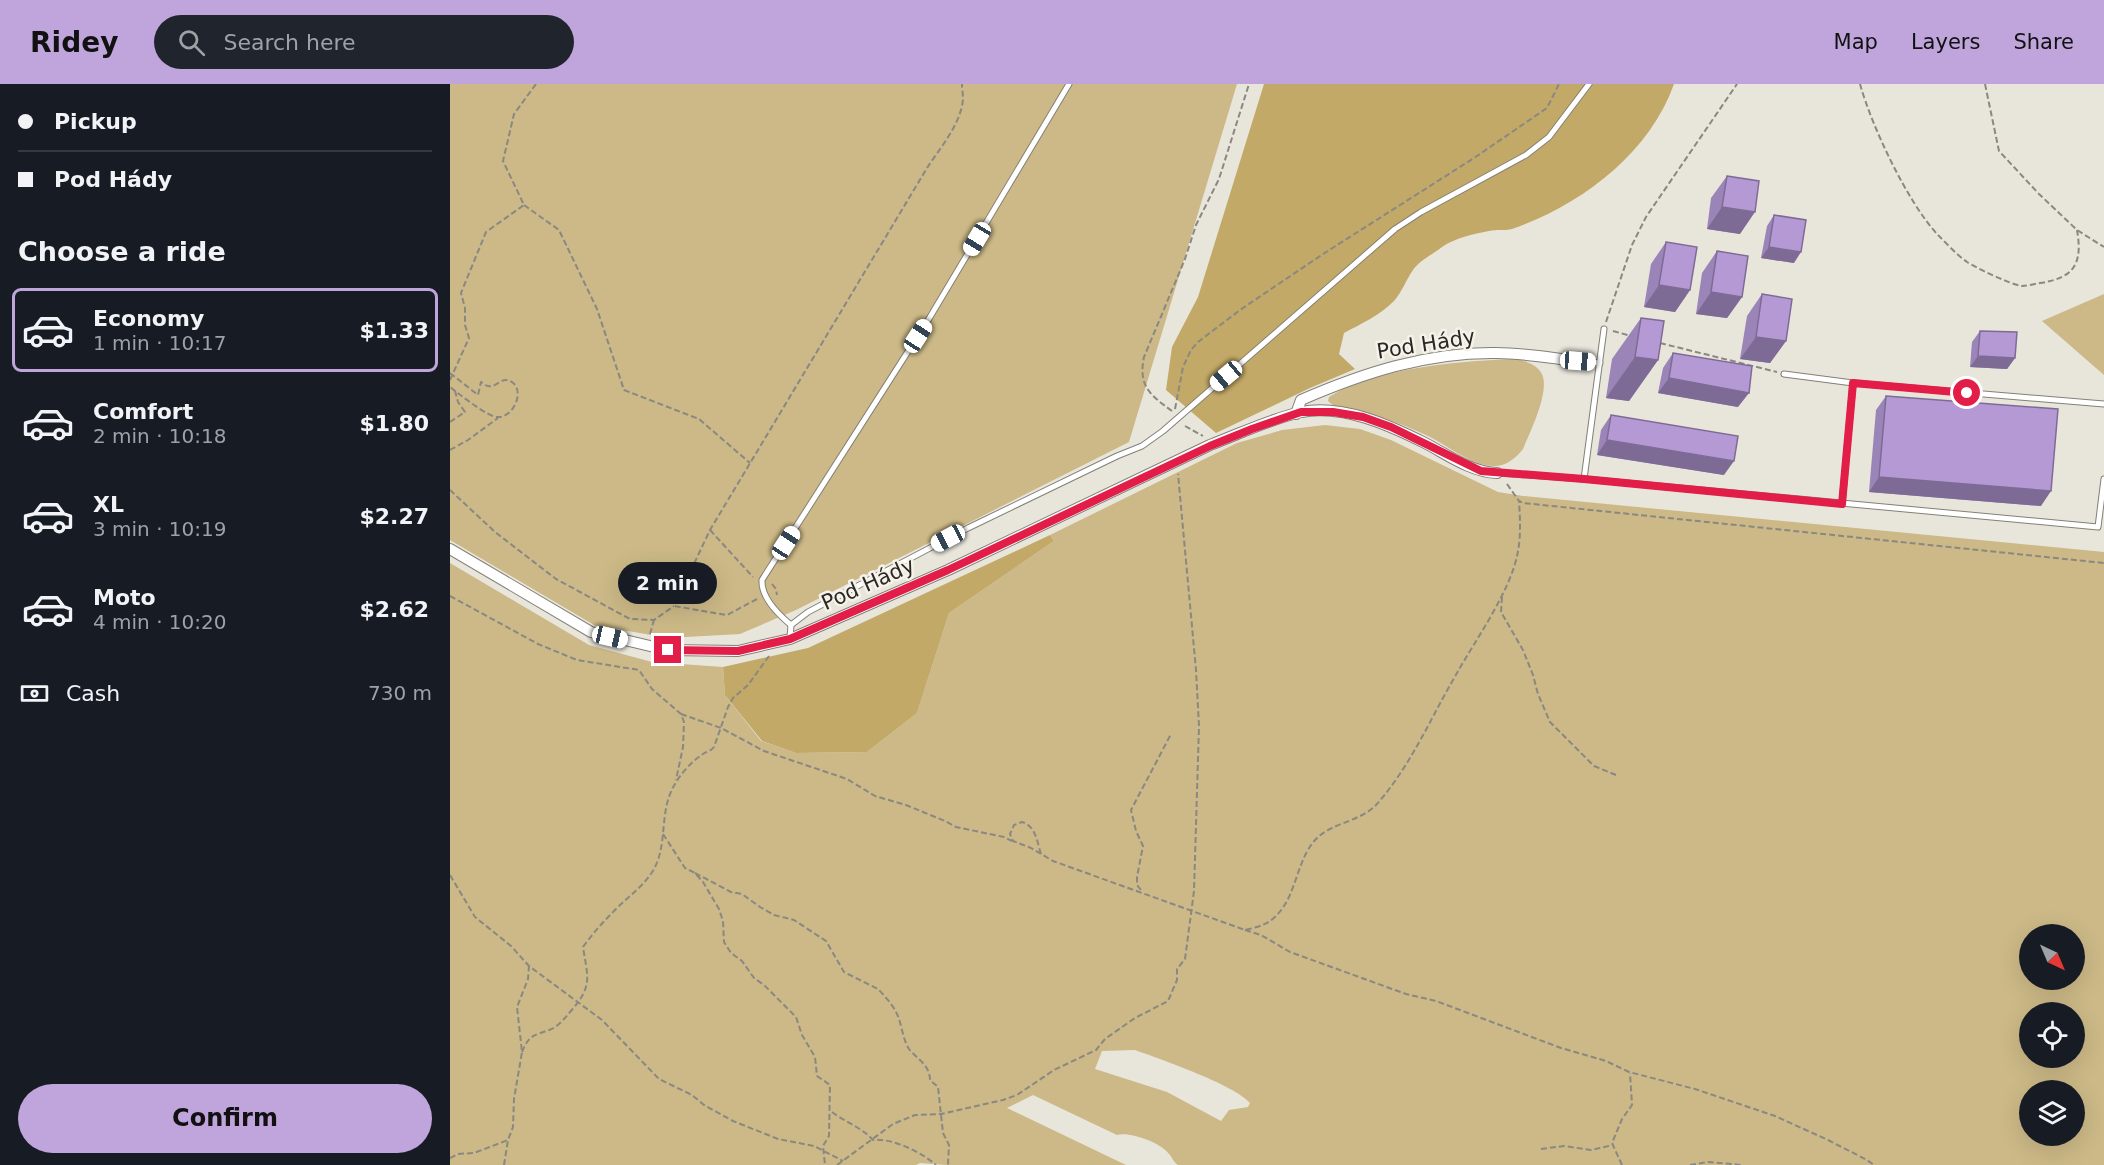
<!DOCTYPE html>
<meta charset="utf-8">
<style>
:root{--surface:#171b24;--page:#20242c;--text:#f1f3f6;--muted:#9ea1a6;--line:#363941;--accent:#bfa5db}
body{margin:0;font-family:"DejaVu Sans",sans-serif;background:var(--page);color:var(--text);height:100vh;display:flex;flex-direction:column;font-size:22px;white-space:nowrap}
*{box-sizing:border-box;margin:0}
p{font-size:20px;color:var(--muted)}
.icon{flex:none;width:33px;height:33px;fill:none;stroke:currentColor;stroke-width:2;stroke-linecap:round;stroke-linejoin:round}
.map{position:relative;flex:1;overflow:hidden}
.sheet{display:flex;flex-direction:column;background:var(--surface);width:450px}
.sheet>*{flex:none}
.banner{display:grid;align-content:center;height:132px;padding:0 18px;background:var(--surface)}
.needle{width:39px;rotate:136deg}
.tools{position:absolute;left:1569px;top:840px;display:grid;gap:12px}
.tools a{display:grid;place-items:center;width:66px;height:66px;border-radius:50%;background:var(--surface);box-shadow:0 6px 24px #0002;font-size:30px}
.end{position:absolute;width:27px;height:27px;margin:-14px;border:8px solid #e11d48;background:#fff;box-shadow:0 0 0 3px #fff}
.from{border-radius:50%}
.bubble{position:absolute;height:42px;border-radius:21px;background:var(--surface);box-shadow:0 6px 24px #0002;font-size:20px;font-weight:700;line-height:42px;text-align:center}
.car{position:absolute;width:18px;height:36px;margin:-18px -9px;border-radius:8px;box-shadow:0 0 4px 2px #0007;background:linear-gradient(#fff 24%,#345 0 40%,#fff 0 76%,#345 0 86%,#fff 0)}
.banner b{display:flex;align-items:center;gap:21px;height:57px;font-size:22px}
.banner b+b{border-top:2px solid var(--line)}
.banner i{width:15px;height:15px;background:var(--text)}
ul{padding:0;list-style:none}
li{display:flex;align-items:center;gap:18px;height:84px;margin:0 12px 9px;padding:0 6px;border:3px solid transparent;border-radius:9px}
li div{flex:1}
li b{display:block;font-size:22px}
li em{font-style:normal;font-weight:700}
li.active{border-color:var(--accent)}
li>.icon{width:54px;height:54px;stroke-width:1.5}
h2{padding:0 18px;font-size:27px;line-height:72px}
.pay{display:flex;align-items:center;gap:15px;height:66px;padding:0 18px;font-size:22px}
.pay p{margin-inline-start:auto}
.button{display:flex;gap:12px;margin-top:auto;padding:12px 18px}
.button a{flex:1;height:69px;border-radius:36px;background:var(--accent);color:#111;font-size:24px;font-weight:700;line-height:69px;text-align:center}
header{display:flex;align-items:center;gap:36px;box-sizing:border-box;height:84px;padding:0 30px;background:var(--accent);color:#111}
header strong{font-size:28px}
nav{display:flex;gap:33px;margin-inline-start:auto;font-size:21px}
.search{width:420px;height:54px;background:var(--page);display:flex;align-items:center;gap:15px;box-sizing:border-box;padding:0 21px;border-radius:33px;color:var(--muted);font-size:22px}
main{display:flex;flex:1;min-height:0}
.map>svg:first-child{display:block}
</style>
<header>
<strong>Ridey</strong>
<div class="search"><svg class="icon" aria-label="search" viewBox="0 0 24 24"><circle cx="10" cy="10" r="6"/><path d="M15 15l6 6"/></svg>Search here</div>
<nav><a>Map</a><a>Layers</a><a>Share</a></nav>
</header>
<main>
<section class="sheet">
<div class="banner">
<b><i class="from"></i>Pickup</b>
<b><i></i>Pod Hády</b>
</div>
<h2>Choose a ride</h2>
<ul>
<li class="active"><svg class="icon" aria-label="car" viewBox="0 0 24 24"><path d="M5 17H2v-5l4-1 3-4h7l3 4 3 1v5h-3M9 17h6M6 11h13"/><circle cx="7" cy="17" r="2"/><circle cx="17" cy="17" r="2"/></svg><div><b>Economy</b><p>1 min · 10:17</p></div><em>$1.33</em></li>
<li><svg class="icon" aria-label="car" viewBox="0 0 24 24"><path d="M5 17H2v-5l4-1 3-4h7l3 4 3 1v5h-3M9 17h6M6 11h13"/><circle cx="7" cy="17" r="2"/><circle cx="17" cy="17" r="2"/></svg><div><b>Comfort</b><p>2 min · 10:18</p></div><em>$1.80</em></li>
<li><svg class="icon" aria-label="car" viewBox="0 0 24 24"><path d="M5 17H2v-5l4-1 3-4h7l3 4 3 1v5h-3M9 17h6M6 11h13"/><circle cx="7" cy="17" r="2"/><circle cx="17" cy="17" r="2"/></svg><div><b>XL</b><p>3 min · 10:19</p></div><em>$2.27</em></li>
<li><svg class="icon" aria-label="car" viewBox="0 0 24 24"><path d="M5 17H2v-5l4-1 3-4h7l3 4 3 1v5h-3M9 17h6M6 11h13"/><circle cx="7" cy="17" r="2"/><circle cx="17" cy="17" r="2"/></svg><div><b>Moto</b><p>4 min · 10:20</p></div><em>$2.62</em></li>
</ul>
<div class="pay"><svg class="icon" aria-label="cash" viewBox="0 0 24 24"><path d="M3 7h18v10H3z"/><circle cx="12" cy="12" r="2"/></svg>Cash<p>730 m</p></div>
<div class="button"><a>Confirm</a></div>
</section>
<div class="map">
<svg width="1654" height="1081" viewBox="0 0 1654 1081">
<rect width="100%" height="100%" fill="#e8e5db"/>
<g fill="#ccb987" fill-rule="evenodd">
<polygon points="0,0 787,0 679,358 346,526 290,550 218,554 144,541 0,456"/>
<polygon points="1654,210 1654,291 1592,237"/>
<path d="M1069 275C1076 278 1085 280 1090 287 1103 302 1080 348 1073 365 1065 375 1055 383 1042 382 1019 380 1000 363 980 353 948 338 918 327 884 322L878 317 879 313C924 284 1015 276 1069 275Z"/>
<path d="M875 341 910 345 941 356 1048 408 1073 412 1654 468V1081H728C723 1078 723 1074 719 1070 712 1059 679 1047 667 1051L583 1011 557 1024 676 1081H496L470 1079 466 1081H0V479L139 561 202 578 273 583 275 611 311 657 346 669 417 668 467 629 499 529 604 457 600 451 787 359 832 346ZM1580 850H1624V896H1580ZM1580 928H1624V974H1580ZM685 966C710 975 785 1001 800 1019L798 1023 779 1026 771 1037 717 1008 645 985 652 967ZM1580 1006H1624V1052H1580Z"/>
</g>
<g fill="#c2a967">
<path d="M814 0H1224C1199 70 1131 121 1062 145 1054 147 1047 145 1039 147 1023 150 1005 154 992 163 983 170 969 177 963 186 956 196 952 208 944 217 930 231 911 240 894 249L889 270 905 285 860 304 766 349 716 306 722 263 748 213Z"/>
<polygon points="600,451 604,457 499,529 467,629 417,668 346,669 312,657 275,611 273,583 358,564"/>
</g>
<g fill="none" stroke-linecap="round" stroke-linejoin="round">
<defs>
<g id="lane">
<polyline points="1128,277 1150,279"/>
<polyline points="1334,290 1403,299 1654,320"/>
<polyline points="1047,389 1134,395 1648,443 1654,395"/>
<polyline points="1134,395 1154,245"/>
<polyline points="1392,420 1403,299"/>
<path d="M341 541C329 531 311 514 312 496L480 233 619 0"/>
<polyline points="340,554 341,541 358,528 518,444 667,372 692,362 713,347 945,145 971,128 1076,71 1099,53 1139,0"/>
</g>
<g id="street">
<path d="M846 330 851 316C913 289 977 268 1046 269 1073 269 1101 274 1128 277"/>
<path d="M0 465 141 548 217 566 288 567 340 555 498 486 760 361C789 350 820 335 851 328 893 320 939 341 975 359 998 371 1021 388 1047 389"/>
</g>
</defs>
<use href="#lane" stroke="#838077" stroke-width="7"/>
<use href="#street" stroke="#838077" stroke-width="12"/>
<g stroke="#8a8881" stroke-width="2" stroke-dasharray="6 3" stroke-linecap="butt">
<path d="M1410 0C1422 43 1457 117 1487 150 1496 159 1507 171 1517 178 1526 184 1562 201 1572 202 1577 202 1584 200 1590 199 1624 194 1633 180 1627 146"/>
<polyline points="1535,0 1549,67 1589,110 1627,146 1654,163"/>
<polyline points="74,121 109,146 147,225 174,306 249,335 300,379"/>
<polyline points="1156,238 1182,161 1196,133 1287,0"/>
<polyline points="1163,247 1181,252"/>
<polyline points="1210,259 1327,288"/>
<path d="M0 289 28 311 31 298C33 299 35 302 38 302 47 304 50 293 60 297 77 305 63 335 47 333 38 333 9 310 0 303"/>
<polyline points="0,296 19,254 15,241 15,224 11,209 36,148 74,121 53,77 64,30 86,0"/>
<polyline points="725,325 733,283 741,266 748,258 790,226 873,170 1024,74 1097,24 1109,0"/>
<path d="M722 327C700 311 688 302 694 273L735 175 746 141 769 95 799 0"/>
<polyline points="0,338 15,328 8,318 5,307"/>
<polyline points="735,342 753,352"/>
<polyline points="0,366 18,356 48,334"/>
<polyline points="1057,400 1069,417 1073,419 1654,479"/>
<polyline points="0,406 45,448 106,495 180,535 204,536 224,522"/>
<polyline points="260,446 303,493"/>
<polyline points="322,500 326,505 327,511"/>
<polyline points="0,512 88,560 127,576 189,586 202,605 231,630 234,638 233,663 226,696"/>
<polyline points="1052,513 1051,528 1073,566 1083,591 1088,610 1100,638 1144,682 1166,691"/>
<path d="M307 515 277 531 224 522 260 446 477 84C490 64 511 40 513 15 513 10 512 5 512 0"/>
<polyline points="200,550 204,536"/>
<polyline points="231,630 271,644 314,667 397,695 425,712 456,721 495,737 506,743 554,753 562,757"/>
<polyline points="213,750 235,784 245,789 253,798 269,825 273,837 274,858 281,869 292,877 304,894 314,901 346,933 352,951 365,973 367,992 380,1001 379,1052 373,1062 375,1081"/>
<path d="M591 770C587 758 586 742 572 738L564 741 560 750 563 757 581 764 603 777 795 846C803 844 813 842 820 837 848 817 844 777 867 754 882 739 911 737 926 721 961 682 981 633 1007 589 1026 555 1062 505 1068 467 1071 451 1070 433 1069 417"/>
<path d="M245 789 281 808 292 810 310 823 324 831 344 836 376 857 394 888 428 905C434 911 442 920 446 928 452 939 452 954 459 965 467 975 480 981 480 996L488 1003 493 1049 499 1061 498 1081"/>
<polyline points="0,791 25,833 61,862 79,882 152,936 209,995 242,1011 254,1021 283,1037 328,1055 364,1062 393,1077"/>
<polyline points="691,806 687,801 687,793 693,762 686,747 681,726 721,650"/>
<polyline points="795,846 811,851 840,868 956,910 986,917 1111,964 1156,977 1179,988 1245,1005 1325,1032 1378,1056 1417,1076 1424,1081"/>
<path d="M72 968C79 951 83 952 99 946 108 943 114 935 120 928 143 902 138 895 133 863 143 849 154 837 166 825 180 811 194 802 204 785 216 763 211 736 219 713 224 697 239 679 253 670 257 667 260 668 264 663L278 623 283 614 298 601 319 572"/>
<path d="M382 1028C395 1038 411 1043 423 1056 443 1054 471 1068 486 1081"/>
<polyline points="1091,1065 1114,1062 1141,1066 1163,1061"/>
<polyline points="0,1074 8,1070 24,1069 58,1056"/>
<polyline points="54,1081 58,1056 63,1043 64,1015 72,968 67,923 78,895 79,882"/>
<polyline points="387,1081 443,1040 465,1031 491,1030 553,1016 567,1011 604,986 646,966 655,955 685,934 718,917 727,896 727,885 735,875 744,807 749,642 746,586 728,390"/>
<polyline points="1172,1081 1162,1059 1172,1035 1182,1021 1180,989"/>
<polyline points="1240,1081 1258,1078 1292,1081"/>
</g>
<use href="#lane" stroke="#fff" stroke-width="5"/>
<use href="#street" stroke="#fff" stroke-width="10"/>
</g>
<g fill="#9b84b7">
<polygon points="1277,92 1290,150 1257,145 1261,114"/>
<polygon points="1324,131 1344,179 1311,174 1317,142"/>
<polygon points="1216,158 1240,206 1225,228 1194,223 1201,180"/>
<polygon points="1267,167 1292,213 1277,234 1246,230 1252,189"/>
<polygon points="1312,210 1336,257 1320,279 1290,275 1297,232"/>
<polygon points="1191,234 1208,276 1179,317 1156,314 1162,275"/>
<polygon points="1530,247 1565,274 1557,285 1520,283 1522,258"/>
<polygon points="1223,269 1288,323 1208,309 1213,284"/>
<polygon points="1436,312 1591,422 1419,408 1426,326"/>
<polygon points="1161,331 1274,391 1147,371 1151,346"/>
</g>
<g fill="#7e6b95">
<polygon points="1272,123 1305,128 1290,150 1257,145"/>
<polygon points="1319,163 1351,168 1344,179 1311,174"/>
<polygon points="1209,201 1240,206 1225,228 1194,223"/>
<polygon points="1261,208 1292,213 1277,234 1246,230"/>
<polygon points="1306,253 1336,257 1320,279 1290,275"/>
<polygon points="1528,272 1565,274 1557,285 1520,283"/>
<polygon points="1185,273 1208,276 1179,317 1156,314"/>
<polygon points="1219,294 1299,309 1288,323 1208,309"/>
<polygon points="1157,356 1284,377 1274,391 1147,371"/>
<polygon points="1429,393 1601,407 1591,422 1419,408"/>
</g>
<g fill="#b499d5" stroke="#7e6b95" stroke-width="1.5">
<polygon points="1277,92 1309,97 1305,128 1272,123"/>
<polygon points="1324,131 1356,136 1351,168 1319,163"/>
<polygon points="1216,158 1247,163 1240,206 1209,201"/>
<polygon points="1267,167 1298,172 1292,213 1261,208"/>
<polygon points="1312,210 1342,215 1336,257 1306,253"/>
<polygon points="1191,234 1214,237 1208,276 1185,273"/>
<polygon points="1530,247 1567,248 1565,274 1528,272"/>
<polygon points="1223,269 1302,282 1299,309 1219,294"/>
<polygon points="1436,312 1608,325 1601,407 1429,393"/>
<polygon points="1161,331 1288,352 1284,377 1157,356"/>
</g>
<g fill="none" stroke-linecap="round" stroke-linejoin="round">
<polyline stroke="#e11d48" stroke-width="8" points="218,566 288,567 340,555 498,486 760,362 802,345 851,328 883,328 913,333 941,343 1031,387 1134,395 1392,420 1403,299 1517,309"/>
</g>
<g text-anchor="middle" stroke-width="5" stroke-linejoin="round" paint-order="stroke">
<g font-size="21" fill="#2a2825" stroke="#f6f2e9">
<text transform="translate(976 260) rotate(-9)" y="7">Pod Hády</text>
<text transform="translate(418 500) rotate(-24)" y="7">Pod Hády</text>
</g>
</g>
</svg>
<div class="tools">
<a><svg class="needle" viewBox="-14 -14 28 28"><path d="M0-13l5 13h-10z" fill="#e53935"/><path d="M0 13l5-13h-10z" fill="#9ea1a6"/></svg></a>
<a><svg class="icon" aria-label="locate" viewBox="0 0 24 24"><circle cx="12" cy="12" r="6"/><path d="M12 2v4M12 18v4M2 12h4M18 12h4"/></svg></a>
<a><svg class="icon" aria-label="layers" viewBox="0 0 24 24"><path d="M12 4l9 5-9 5-9-5zM3 14l9 5 9-5"/></svg></a>
</div>
<i class="end from" style="left:1517px;top:309px"></i>
<i class="end" style="left:218px;top:566px"></i>
<div class="bubble" style="left:168px;top:478px;width:99px">2 min</div>
<i class="car" style="left:527px;top:155px;rotate:211deg"></i>
<i class="car" style="left:468px;top:252px;rotate:33deg"></i>
<i class="car" style="left:1128px;top:277px;rotate:94deg"></i>
<i class="car" style="left:776px;top:292px;rotate:230deg"></i>
<i class="car" style="left:498px;top:454px;rotate:242deg"></i>
<i class="car" style="left:336px;top:459px;rotate:33deg"></i>
<i class="car" style="left:160px;top:553px;rotate:103deg"></i>
</div>
</main>
